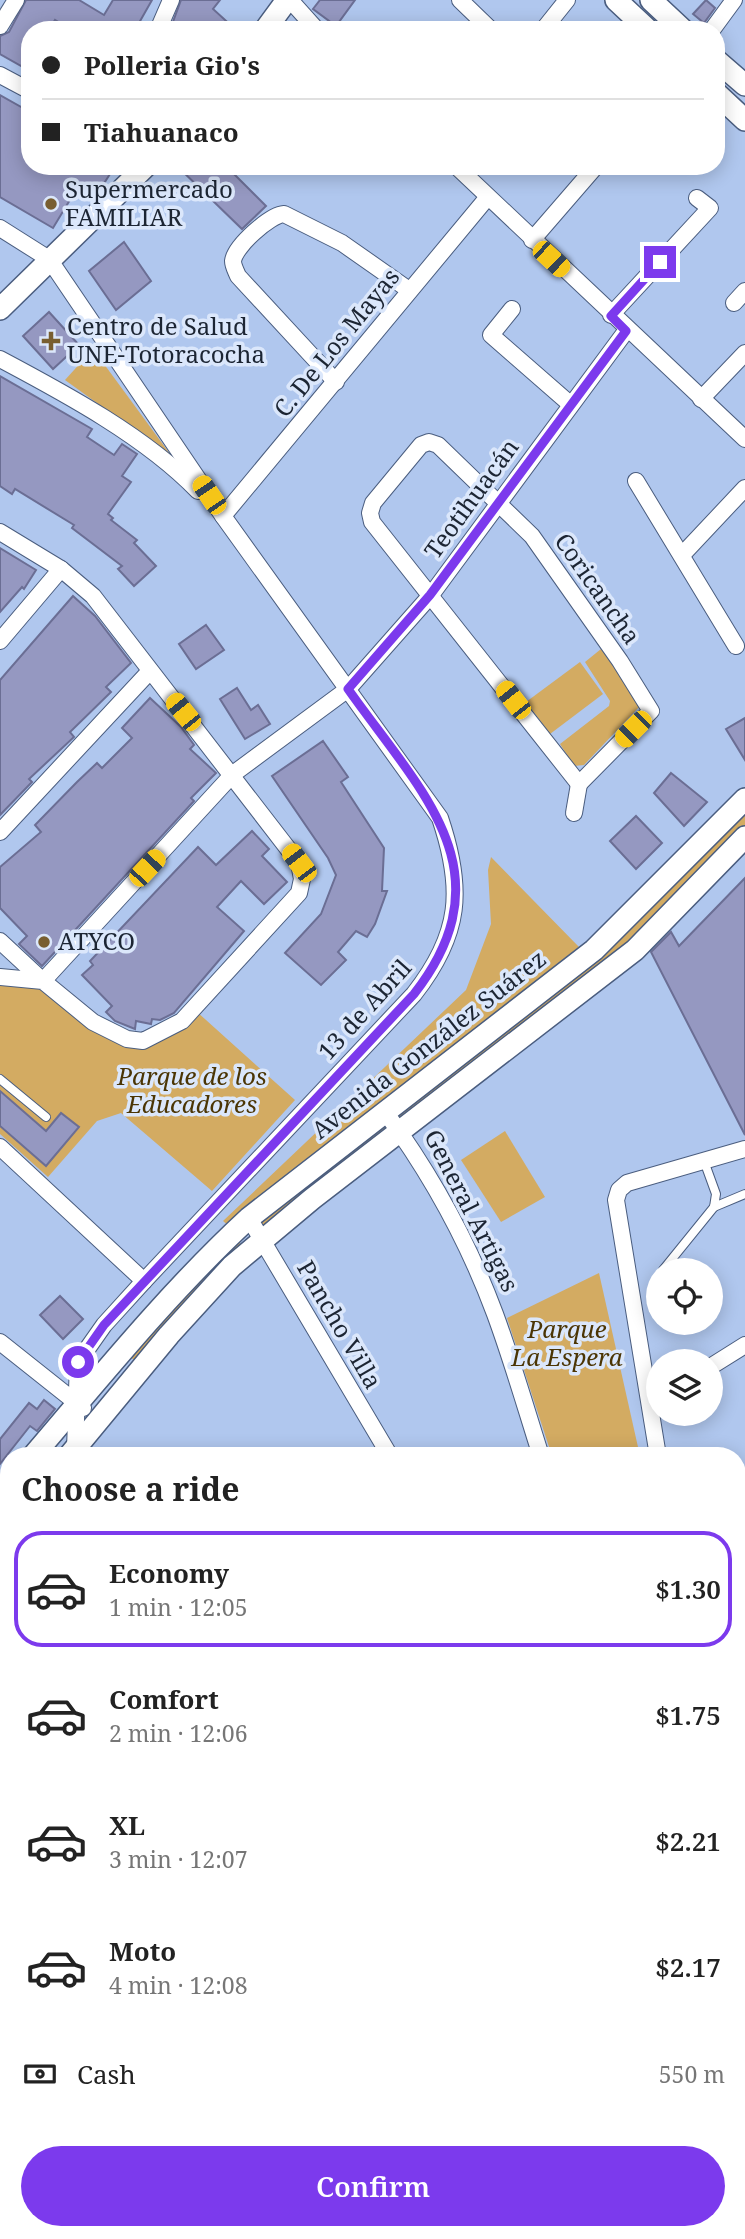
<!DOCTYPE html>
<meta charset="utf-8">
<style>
:root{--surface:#fff;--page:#f2f2f2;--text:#222;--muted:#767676;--line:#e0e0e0;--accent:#7c3aed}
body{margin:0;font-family:"Noto Serif",serif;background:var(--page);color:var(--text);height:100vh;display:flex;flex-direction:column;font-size:26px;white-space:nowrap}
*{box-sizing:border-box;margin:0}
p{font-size:23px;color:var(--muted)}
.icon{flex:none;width:38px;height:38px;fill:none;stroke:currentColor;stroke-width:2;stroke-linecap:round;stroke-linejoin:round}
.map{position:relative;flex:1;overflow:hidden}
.details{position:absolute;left:0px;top:1447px;width:746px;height:793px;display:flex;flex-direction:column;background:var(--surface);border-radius:28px 28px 0 0;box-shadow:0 4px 18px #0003}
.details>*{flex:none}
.banner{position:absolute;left:21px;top:21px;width:704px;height:154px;border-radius:28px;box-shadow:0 4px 18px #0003;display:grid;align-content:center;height:154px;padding:0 21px;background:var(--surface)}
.buttons{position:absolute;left:646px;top:1258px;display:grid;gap:14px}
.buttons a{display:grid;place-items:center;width:77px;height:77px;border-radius:50%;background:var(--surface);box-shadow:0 4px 18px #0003;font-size:35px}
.end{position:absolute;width:32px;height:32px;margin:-16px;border:9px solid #7c3aed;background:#fff;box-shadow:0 0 0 4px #fff}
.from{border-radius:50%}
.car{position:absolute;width:21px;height:42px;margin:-21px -10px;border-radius:9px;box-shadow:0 0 5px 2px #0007;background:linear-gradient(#f5c518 24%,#345 0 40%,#f5c518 0 76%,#345 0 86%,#f5c518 0)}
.banner b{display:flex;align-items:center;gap:24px;height:66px;font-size:26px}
.banner b+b{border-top:2px solid var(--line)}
.banner i{width:18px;height:18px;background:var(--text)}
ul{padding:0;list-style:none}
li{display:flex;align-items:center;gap:21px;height:116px;margin:0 14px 10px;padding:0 7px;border:4px solid transparent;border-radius:28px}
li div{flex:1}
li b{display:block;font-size:26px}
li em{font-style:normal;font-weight:600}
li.selected{border-color:var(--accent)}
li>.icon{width:63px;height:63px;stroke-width:1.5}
h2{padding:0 21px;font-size:32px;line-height:84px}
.pay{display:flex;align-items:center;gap:18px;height:77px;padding:0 21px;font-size:26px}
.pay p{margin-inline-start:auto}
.primary-button{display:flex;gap:14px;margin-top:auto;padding:14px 21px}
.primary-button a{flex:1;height:80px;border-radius:42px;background:var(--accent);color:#fff;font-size:28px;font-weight:600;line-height:80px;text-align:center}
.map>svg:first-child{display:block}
</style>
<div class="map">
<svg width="745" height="2239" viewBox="0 0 745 2239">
<rect width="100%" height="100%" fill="#b0c7ee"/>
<g fill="#d3ab62">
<polygon points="93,349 173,458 65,380"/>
<polygon points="601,649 638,699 640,706 584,765 574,766 560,744 609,706 610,701 585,662"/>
<polygon points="580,662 603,694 550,734 526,702"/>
<polygon points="745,799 745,837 710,876 400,1131 386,1113 594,950"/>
<polygon points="491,857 579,947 229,1226 223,1221 466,990 491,924 488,870"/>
<polygon points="0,984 35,986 127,1042 196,1011 295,1100 212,1191 121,1113 97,1121 48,1177 0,1134"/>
<polygon points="383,1124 393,1127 265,1227 260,1223"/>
<polygon points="505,1131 545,1197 501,1222 461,1160"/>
<polygon points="237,1242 244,1245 137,1361 131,1358 133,1350"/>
<polygon points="599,1273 640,1456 552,1456 507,1318"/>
<polygon points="0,2166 9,2185 9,2231 16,2231 17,2239 0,2239"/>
<polygon points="76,2231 146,2231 140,2239 85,2239"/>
</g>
<g fill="#9598c1" stroke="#6b6e94" stroke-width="2">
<polygon points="26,0 79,0 104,15 113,0 152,0 135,30 71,30 55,20 49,30 30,30 30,71 0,54 0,36 9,32"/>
<polygon points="181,0 220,0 213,9 236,30 170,30"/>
<polygon points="320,0 355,0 336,26 313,9"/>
<polygon points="706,0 715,8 704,23 693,14"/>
<polygon points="0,95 30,112 30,166 115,166 96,196 79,185 53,228 0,197"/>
<polygon points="177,166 226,166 266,206 242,229"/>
<polygon points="124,242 151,281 116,310 89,271"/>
<polygon points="49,312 79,345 53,369 23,336"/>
<polygon points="0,376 92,429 87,437 114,455 122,444 137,454 122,476 131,482 108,514 113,518 111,520 137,540 134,543 156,566 134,586 118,569 122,566 72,528 74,525 15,489 12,494 0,486"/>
<polygon points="0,548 36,570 24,589 22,587 0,612"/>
<polygon points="73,596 95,616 131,663 106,687 111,692 70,732 74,737 29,779 32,782 0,815 0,680"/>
<polygon points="206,625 224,650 196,669 179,644"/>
<polygon points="237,688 251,710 258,705 270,724 245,739 220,699"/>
<polygon points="150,698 181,727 194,745 190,749 216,773 191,798 194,801 42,966 19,944 27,936 0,908 0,867 41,832 35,825 77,782 97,763 102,768 132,738 122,728"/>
<polygon points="745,718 745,760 726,729"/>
<polygon points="323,741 348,777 341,782 384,848 382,891 387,891 375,924 367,937 356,931 338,952 346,960 321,985 285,953 321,914 336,875 328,858 272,776"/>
<polygon points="671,773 707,802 684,826 654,793"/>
<polygon points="636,816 662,843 636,869 610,841"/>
<polygon points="252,831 269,849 262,856 287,882 264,904 241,881 217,907 244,931 174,1013 160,1020 152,1019 151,1024 136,1021 135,1029 115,1021 106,1012 112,1006 82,975 93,965 90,961 198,847 216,865"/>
<polygon points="745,878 745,1135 651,952 671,932 679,946"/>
<polygon points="0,1091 46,1131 61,1113 79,1127 46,1166 0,1126"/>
<polygon points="60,1296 83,1319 63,1339 40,1315"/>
<polygon points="44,1400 55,1409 37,1431 30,1426 0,1464 0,1439 29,1403 37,1409"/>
</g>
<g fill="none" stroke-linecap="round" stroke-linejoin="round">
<defs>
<g id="lane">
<polyline points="0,1079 46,1117"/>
<polyline points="714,1207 745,1194"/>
<polyline points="663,1270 714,1207 716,1194 704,1161"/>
<polyline points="737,1597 741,1601"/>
</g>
<g id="street">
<polyline points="290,0 317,30"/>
<polyline points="460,0 491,30"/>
<polyline points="0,26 16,0"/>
<polyline points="158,30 171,0"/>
<polyline points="543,30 567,0"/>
<polyline points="712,30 734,0"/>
<polyline points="0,75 30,91"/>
<polyline points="456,166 745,439"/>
<path d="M0 228 49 259 223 516 440 818C464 889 461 934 414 994L144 1281 104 1325 78 1362 75 1449 83 1456"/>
<polyline points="532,240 596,166"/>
<polyline points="734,303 745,291"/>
<polyline points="512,309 491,335 570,404"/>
<polyline points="611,315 710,208 697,198"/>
<path d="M0 359C66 394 146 437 198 491"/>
<path d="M336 382 238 276C236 271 233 266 233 261 235 246 270 215 284 214L342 243 409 290"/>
<polyline points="701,399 745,353"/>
<polygon points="429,442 438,445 532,536 620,661 651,711 579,784 372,522 370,513 373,503 421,445"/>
<polyline points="636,481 736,646"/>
<polyline points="223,516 487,198"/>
<polyline points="0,532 61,569 93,596 299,863 302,879 299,893 182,1021 143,1041 127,1039 93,1022 43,981 0,977"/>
<polyline points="682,555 745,488"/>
<polyline points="0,641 61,569"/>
<polyline points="574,813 579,784"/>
<polyline points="0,832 150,671"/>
<polyline points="0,941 43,981 233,774 348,689 431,595 626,331"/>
<path d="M386 1113C430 1173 469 1244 495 1314 512 1360 526 1409 541 1456"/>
<polyline points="0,1147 144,1281"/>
<polyline points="249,1218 390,1456"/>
<polyline points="0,1342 83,1408"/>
<polyline points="710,1367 745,1345"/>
<polyline points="658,1456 616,1200 619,1190 627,1183 745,1149"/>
<polyline points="0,1687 9,1676"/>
<polyline points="737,1777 745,1763"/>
<polyline points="0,1819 9,1808"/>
<polyline points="0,1849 9,1857"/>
<polyline points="737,2152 745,2158"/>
<polyline points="56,2231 65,2239"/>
<polyline points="262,2231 271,2239"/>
<polyline points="158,2239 165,2231"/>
<polyline points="427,2239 432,2231"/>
<polyline points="621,2239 626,2231"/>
</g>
<g id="secondary">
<polyline points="616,0 648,30"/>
<polyline points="651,0 683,30"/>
<polyline points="265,30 287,0"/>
<polyline points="716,60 745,85"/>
<polyline points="716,93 745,120"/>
<polyline points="0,309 146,166"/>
<path d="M33 1456C103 1374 170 1291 249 1218L594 950 745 799"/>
<polyline points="69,1456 169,1335 232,1266 312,1199 635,950 745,837"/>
<polyline points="0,1497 9,1486"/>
<polyline points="0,1544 9,1533"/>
<polyline points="0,2150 9,2163"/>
<polyline points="737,2189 745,2177"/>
<polyline points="26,2231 27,2239"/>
<polyline points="703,2239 708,2231"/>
<polyline points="733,2239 745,2222"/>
</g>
</defs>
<use href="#lane" stroke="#4a5d7f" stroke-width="10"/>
<use href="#street" stroke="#4a5d7f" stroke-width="18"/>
<use href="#secondary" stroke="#4a5d7f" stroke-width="24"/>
<use href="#lane" stroke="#fff" stroke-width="8"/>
<use href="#street" stroke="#fff" stroke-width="16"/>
<use href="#secondary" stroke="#fff" stroke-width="21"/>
</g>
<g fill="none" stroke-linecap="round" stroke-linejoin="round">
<path stroke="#7c3aed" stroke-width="9" d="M78 1362 104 1325 414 994C510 871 420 791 348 689L430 595 626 331 611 316 660 262"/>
</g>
<g fill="#785e30" stroke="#dbe7fb" stroke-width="2.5">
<circle cx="51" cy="204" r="7"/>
<path d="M47.5 330.5h7v7h7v7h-7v7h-7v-7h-7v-7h7z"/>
<circle cx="44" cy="942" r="7"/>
</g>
<g text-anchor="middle" stroke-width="7" stroke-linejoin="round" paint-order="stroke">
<g font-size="24" fill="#1c2533" stroke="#dbe7fb" text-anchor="start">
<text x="65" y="198">Supermercado<tspan x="65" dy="28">FAMILIAR</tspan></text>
<text x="67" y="335">Centro de Salud<tspan x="67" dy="28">UNE-Totoracocha</tspan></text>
<text x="58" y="950">ATYCO</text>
</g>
<g font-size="24" fill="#1c2533" stroke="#dbe7fb">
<text transform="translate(337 343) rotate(-51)" y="8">C. De Los Mayas</text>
<text transform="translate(472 499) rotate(-54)" y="8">Teotihuacán</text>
<text transform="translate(597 589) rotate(55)" y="8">Coricancha</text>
<text transform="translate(365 1010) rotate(-48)" y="8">13 de Abril</text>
<text transform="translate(429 1045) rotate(-38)" y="8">Avenida González Suárez</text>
<text transform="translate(471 1211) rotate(63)" y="8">General Artigas</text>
<text transform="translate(339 1325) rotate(60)" y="8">Pancho Villa</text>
</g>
<g font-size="24" font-style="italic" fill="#4b3504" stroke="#dbe7fb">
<text x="192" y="1085">Parque de los<tspan x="192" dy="28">Educadores</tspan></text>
<text x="567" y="1338">Parque<tspan x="567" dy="28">La Espera</tspan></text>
</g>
</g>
</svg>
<div class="buttons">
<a><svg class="icon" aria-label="locate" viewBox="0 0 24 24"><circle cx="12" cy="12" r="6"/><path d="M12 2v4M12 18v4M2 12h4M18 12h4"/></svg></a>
<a><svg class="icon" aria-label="layers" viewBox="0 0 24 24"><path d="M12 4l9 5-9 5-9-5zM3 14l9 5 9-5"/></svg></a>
</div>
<i class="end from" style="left:78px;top:1362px"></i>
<i class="end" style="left:660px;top:262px"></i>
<i class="car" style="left:551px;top:259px;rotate:133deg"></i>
<i class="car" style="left:209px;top:495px;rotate:326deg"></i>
<i class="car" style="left:513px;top:700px;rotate:322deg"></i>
<i class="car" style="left:183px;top:712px;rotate:321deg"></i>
<i class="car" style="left:633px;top:729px;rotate:225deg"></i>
<i class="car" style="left:299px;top:863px;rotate:323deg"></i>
<i class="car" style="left:147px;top:868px;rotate:43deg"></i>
<div class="banner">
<b><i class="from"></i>Polleria Gio's</b>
<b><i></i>Tiahuanaco</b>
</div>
<section class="details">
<h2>Choose a ride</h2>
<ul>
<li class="selected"><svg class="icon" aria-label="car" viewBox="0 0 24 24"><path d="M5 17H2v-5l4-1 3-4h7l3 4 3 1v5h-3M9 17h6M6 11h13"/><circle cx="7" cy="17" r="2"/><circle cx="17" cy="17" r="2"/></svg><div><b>Economy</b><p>1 min · 12:05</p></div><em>$1.30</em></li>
<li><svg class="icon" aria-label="car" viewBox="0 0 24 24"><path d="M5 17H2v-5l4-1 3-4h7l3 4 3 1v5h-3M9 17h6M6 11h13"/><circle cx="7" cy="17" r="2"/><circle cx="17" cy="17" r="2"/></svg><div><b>Comfort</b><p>2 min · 12:06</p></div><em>$1.75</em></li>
<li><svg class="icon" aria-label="car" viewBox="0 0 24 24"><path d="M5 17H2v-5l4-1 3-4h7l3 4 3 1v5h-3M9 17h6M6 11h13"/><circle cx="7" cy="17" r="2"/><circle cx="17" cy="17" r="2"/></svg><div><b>XL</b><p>3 min · 12:07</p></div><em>$2.21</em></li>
<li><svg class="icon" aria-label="car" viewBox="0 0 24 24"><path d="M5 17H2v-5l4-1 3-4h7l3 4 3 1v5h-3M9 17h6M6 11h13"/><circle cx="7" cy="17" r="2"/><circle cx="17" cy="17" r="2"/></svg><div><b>Moto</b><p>4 min · 12:08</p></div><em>$2.17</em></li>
</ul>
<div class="pay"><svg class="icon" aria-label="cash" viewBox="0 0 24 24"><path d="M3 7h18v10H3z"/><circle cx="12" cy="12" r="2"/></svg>Cash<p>550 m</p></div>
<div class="primary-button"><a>Confirm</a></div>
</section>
</div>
